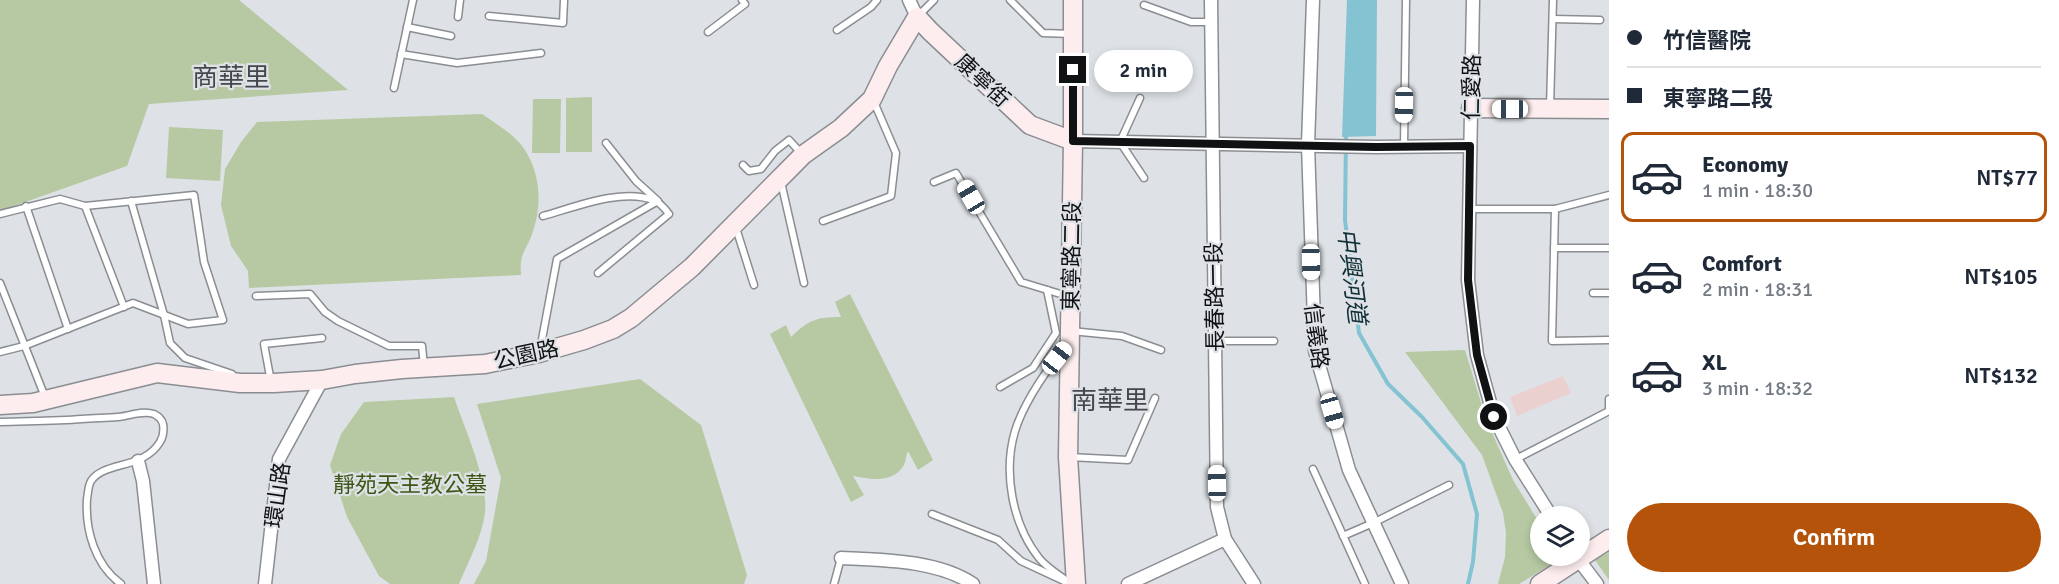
<!DOCTYPE html>
<meta charset="utf-8">
<style>
:root{--surface:#fff;--page:#f6f6f7;--text:#1f2937;--muted:#747a83;--line:#e0e1e3;--accent:#b45309}
body{margin:0;font-family:Signika,"Noto Sans TC",sans-serif;background:var(--page);color:var(--text);height:100vh;display:flex;flex-direction:column;font-size:22px;white-space:nowrap}
*{box-sizing:border-box;margin:0}
p{font-size:20px;color:var(--muted)}
.icon{flex:none;width:33px;height:33px;fill:none;stroke:currentColor;stroke-width:2;stroke-linecap:round;stroke-linejoin:round}
.map{position:relative;flex:1;overflow:hidden}
.panel{display:flex;flex-direction:column;background:var(--surface);width:450px}
.panel>*{flex:none}
.guide{display:grid;align-content:center;height:132px;padding:0 18px;background:var(--surface)}
.tools{position:absolute;left:1530px;top:506px;display:grid;gap:12px}
.tools a{display:grid;place-items:center;width:60px;height:60px;border-radius:50%;background:var(--surface);box-shadow:0 3px 9px #0003;font-size:30px}
.end{position:absolute;width:27px;height:27px;margin:-14px;border:8px solid #101113;background:#fff;box-shadow:0 0 0 3px #fff}
.from{border-radius:50%}
.bubble{position:absolute;height:42px;border-radius:21px;background:var(--surface);box-shadow:0 3px 9px #0003;font-size:20px;font-weight:600;line-height:42px;text-align:center}
.car{position:absolute;width:18px;height:36px;margin:-18px -9px;border-radius:8px;box-shadow:0 0 4px 2px #0007;background:linear-gradient(#fff 24%,#345 0 40%,#fff 0 76%,#345 0 86%,#fff 0)}
.guide b{display:flex;align-items:center;gap:21px;height:57px;font-size:22px}
.guide b+b{border-top:2px solid var(--line)}
.guide i{width:15px;height:15px;background:var(--text)}
ul{padding:0;list-style:none}
li{display:flex;align-items:center;gap:18px;height:90px;margin:0 12px 9px;padding:0 6px;border:3px solid transparent;border-radius:12px}
li div{flex:1}
li b{display:block;font-size:22px}
li em{font-style:normal;font-weight:600}
li.on{border-color:var(--accent)}
li>.icon{width:54px;height:54px;stroke-width:1.5}
.action{display:flex;gap:12px;margin-top:auto;padding:12px 18px}
.action a{flex:1;height:69px;border-radius:36px;background:var(--accent);color:#fff;font-size:24px;font-weight:600;line-height:69px;text-align:center}
main{display:flex;flex:1;min-height:0}
.map>svg:first-child{display:block}
</style>
<main>
<div class="map">
<svg width="1609" height="584" viewBox="0 0 1609 584">
<rect width="100%" height="100%" fill="#dee2e6"/>
<polygon fill="#ebd0d0" points="1563,376 1571,393 1517,416 1510,397"/>
<g fill="#b7c9a3">
<polygon points="0,0 239,0 348,90 149,104 127,166 0,211"/>
<polygon points="592,97 592,152 566,152 566,98"/>
<polygon points="533,99 561,99 560,153 532,153"/>
<path d="M482 114C491 120 500 126 509 133 538 155 545 197 533 231 527 251 519 251 521 275L249 288 248 271 231 246 221 205 225 169 241 142 257 122Z"/>
<polygon points="169,127 223,130 220,181 166,178"/>
<path d="M850 294 933 460 918 470 908 451C906 455 906 461 904 465 893 484 870 479 853 476L864 495 851 502 770 334 786 325 791 337C809 320 816 317 841 317L835 302Z"/>
<polygon points="1465,350 1486,419 1513,480 1540,524 1540,555 1559,555 1561,558 1519,584 1498,584 1505,557 1506,533 1503,513 1482,455 1405,352"/>
<polygon points="640,379 701,425 747,575 744,584 474,584 486,561 501,478 477,404"/>
<path d="M454 397C465 430 482 465 485 500 488 526 469 560 459 584H390L379 576 347 517 330 465 341 434 364 402Z"/>
<polygon points="1609,552 1609,580 1595,560"/>
</g>
<polygon fill="#84c3d2" points="1347,0 1377,0 1376,136 1342,137"/>
<g fill="none" stroke-linecap="round" stroke-linejoin="round">
<polyline stroke="#84c3d2" stroke-width="4" points="1346,134 1345,220 1359,333 1388,384 1422,417 1463,464 1477,514 1473,562 1468,584"/>
<defs>
<g id="lane">
<polyline points="1010,0 1043,33 1072,34"/>
<polyline points="1144,5 1191,22 1211,22"/>
<polyline points="489,16 563,23 564,0"/>
<polyline points="918,16 934,0"/>
<polyline points="458,17 460,0"/>
<polyline points="1553,19 1600,20"/>
<polyline points="407,27 451,36"/>
<polyline points="837,30 871,7 877,0"/>
<polyline points="708,32 745,4 742,0"/>
<polyline points="401,54 457,63 541,53"/>
<polyline points="394,88 413,0"/>
<polyline points="1140,98 1120,142 1144,178"/>
<polyline points="1550,107 1553,0"/>
<polyline points="1404,146 1406,0"/>
<polyline points="743,165 749,171 761,169 775,151 789,140 801,153"/>
<polyline points="781,182 804,283"/>
<polyline points="934,182 956,173 1021,282 1067,296"/>
<polyline points="131,201 164,315 170,343 185,358 232,374"/>
<polyline points="26,206 68,329"/>
<polyline points="85,206 124,307"/>
<polyline points="1469,209 1555,209 1609,195"/>
<polyline points="1555,209 1552,341 1609,340"/>
<polyline points="0,214 60,199 85,206 194,195 204,262 223,320 188,324 133,303 24,346 0,352"/>
<path d="M543 216C575 207 624 187 655 201 661 203 665 209 669 214L598 273"/>
<polyline points="823,221 891,196 896,153 874,102"/>
<polyline points="736,228 754,285"/>
<polyline points="1554,248 1609,248"/>
<polyline points="0,283 45,397"/>
<polyline points="1593,293 1609,293"/>
<polyline points="256,296 310,294 325,312 338,321 389,346 422,346 424,367"/>
<polyline points="1071,331 1122,336 1161,350"/>
<polyline points="1216,341 1274,341"/>
<path d="M1064 348C1046 371 1024 402 1015 431 1003 472 1012 524 1039 558 1047 568 1061 576 1071 584"/>
<polyline points="540,350 557,259 658,201 636,181 606,143"/>
<polyline points="271,382 264,344 322,338"/>
<polyline points="1000,387 1033,368 1056,333 1047,290"/>
<path d="M0 422C27 421 55 421 82 419 94 418 106 418 118 417 130 416 143 410 154 414 158 416 162 420 163 424 164 430 163 437 160 442 143 470 104 461 91 481 88 486 88 494 87 499 85 530 95 565 121 584"/>
<polyline points="1069,457 1128,460 1155,398"/>
<polyline points="1516,459 1609,411 1609,399"/>
<polyline points="1313,469 1365,584"/>
<polyline points="932,514 998,540 1021,561 1064,581"/>
<polyline points="1343,536 1373,523 1449,485"/>
<polyline points="834,584 841,558"/>
</g>
<g id="street">
<polyline points="909,0 917,17"/>
<polyline points="1211,0 1217,507 1225,539 1254,584"/>
<polyline points="1313,0 1308,145 1315,351 1349,470 1402,584"/>
<polyline points="1473,0 1468,280 1477,355 1494,417 1515,459 1551,516"/>
<polyline points="1073,141 1376,147 1470,146"/>
<polyline points="138,461 143,481 154,584"/>
<polyline points="1575,555 1597,584"/>
<path d="M841 558C883 560 937 560 973 584"/>
<polyline points="265,584 279,459 322,380"/>
<polyline points="1128,584 1225,539"/>
</g>
<g id="secondary">
<polyline points="1073,0 1073,141 1068,457 1076,584"/>
<polyline points="1471,108 1609,109"/>
<polyline points="0,405 33,403 157,373 240,383 274,383 322,380 355,374 402,369 485,364 539,353 584,340 613,329 631,318 692,267 803,155 841,128 872,99 888,66 917,17 930,31 1030,125 1073,141"/>
<polyline points="1540,584 1609,539"/>
</g>
</defs>
<use href="#lane" stroke="#8a8d91" stroke-width="9"/>
<use href="#street" stroke="#8a8d91" stroke-width="15"/>
<use href="#secondary" stroke="#8a8d91" stroke-width="21"/>
<use href="#lane" stroke="#fff" stroke-width="6"/>
<use href="#street" stroke="#fff" stroke-width="12"/>
<use href="#secondary" stroke="#fdedee" stroke-width="18"/>
</g>
<g fill="none" stroke-linecap="round" stroke-linejoin="round">
<polyline stroke="#101113" stroke-width="8" points="1073,70 1073,141 1376,147 1470,146 1468,280 1477,355 1494,417"/>
</g>
<g text-anchor="middle" stroke-width="4.5" stroke-linejoin="round" paint-order="stroke">
<g font-size="22" fill="#101113" stroke="#dee2e6">
<text transform="translate(983 80) rotate(43)" y="8">康寧街</text>
<text transform="translate(1471 87) rotate(-89)" y="8">仁愛路</text>
<text transform="translate(1071 256) rotate(-89)" y="8">東寧路二段</text>
<text transform="translate(1214 297) rotate(-91)" y="8">長春路一段</text>
<text transform="translate(1317 336) rotate(83)" y="8">信義路</text>
<text transform="translate(526 354) rotate(-12)" y="8">公園路</text>
<text transform="translate(277 495) rotate(-82)" y="8">環山路</text>
</g>
<g font-size="22" fill="#3d5613" stroke="#dee2e6">
<text x="410" y="492">靜苑天主教公墓</text>
</g>
<g font-size="24" font-style="italic" fill="#113037" stroke="#dee2e6">
<text transform="translate(1352 276) rotate(83)" y="8">中興河道</text>
</g>
<g font-size="26" fill="#44474b" stroke="#dee2e6">
<text x="231" y="86">商華里</text>
<text x="1110" y="409">南華里</text>
</g>
</g>
</svg>
<div class="tools">
<a><svg class="icon" aria-label="layers" viewBox="0 0 24 24"><path d="M12 4l9 5-9 5-9-5zM3 14l9 5 9-5"/></svg></a>
</div>
<i class="end from" style="left:1494px;top:417px"></i>
<i class="end" style="left:1073px;top:70px"></i>
<div class="bubble" style="left:1094px;top:50px;width:99px">2 min</div>
<i class="car" style="left:1404px;top:105px;rotate:181deg"></i>
<i class="car" style="left:1510px;top:109px;rotate:270deg"></i>
<i class="car" style="left:971px;top:197px;rotate:330deg"></i>
<i class="car" style="left:1311px;top:262px;rotate:179deg"></i>
<i class="car" style="left:1057px;top:358px;rotate:38deg"></i>
<i class="car" style="left:1332px;top:411px;rotate:164deg"></i>
<i class="car" style="left:1217px;top:483px;rotate:359deg"></i>
</div>
<section class="panel">
<div class="guide">
<b><i class="from"></i>竹信醫院</b>
<b><i></i>東寧路二段</b>
</div>
<ul>
<li class="on"><svg class="icon" aria-label="car" viewBox="0 0 24 24"><path d="M5 17H2v-5l4-1 3-4h7l3 4 3 1v5h-3M9 17h6M6 11h13"/><circle cx="7" cy="17" r="2"/><circle cx="17" cy="17" r="2"/></svg><div><b>Economy</b><p>1 min · 18:30</p></div><em>NT$77</em></li>
<li><svg class="icon" aria-label="car" viewBox="0 0 24 24"><path d="M5 17H2v-5l4-1 3-4h7l3 4 3 1v5h-3M9 17h6M6 11h13"/><circle cx="7" cy="17" r="2"/><circle cx="17" cy="17" r="2"/></svg><div><b>Comfort</b><p>2 min · 18:31</p></div><em>NT$105</em></li>
<li><svg class="icon" aria-label="car" viewBox="0 0 24 24"><path d="M5 17H2v-5l4-1 3-4h7l3 4 3 1v5h-3M9 17h6M6 11h13"/><circle cx="7" cy="17" r="2"/><circle cx="17" cy="17" r="2"/></svg><div><b>XL</b><p>3 min · 18:32</p></div><em>NT$132</em></li>
</ul>
<div class="action"><a>Confirm</a></div>
</section>
</main>
